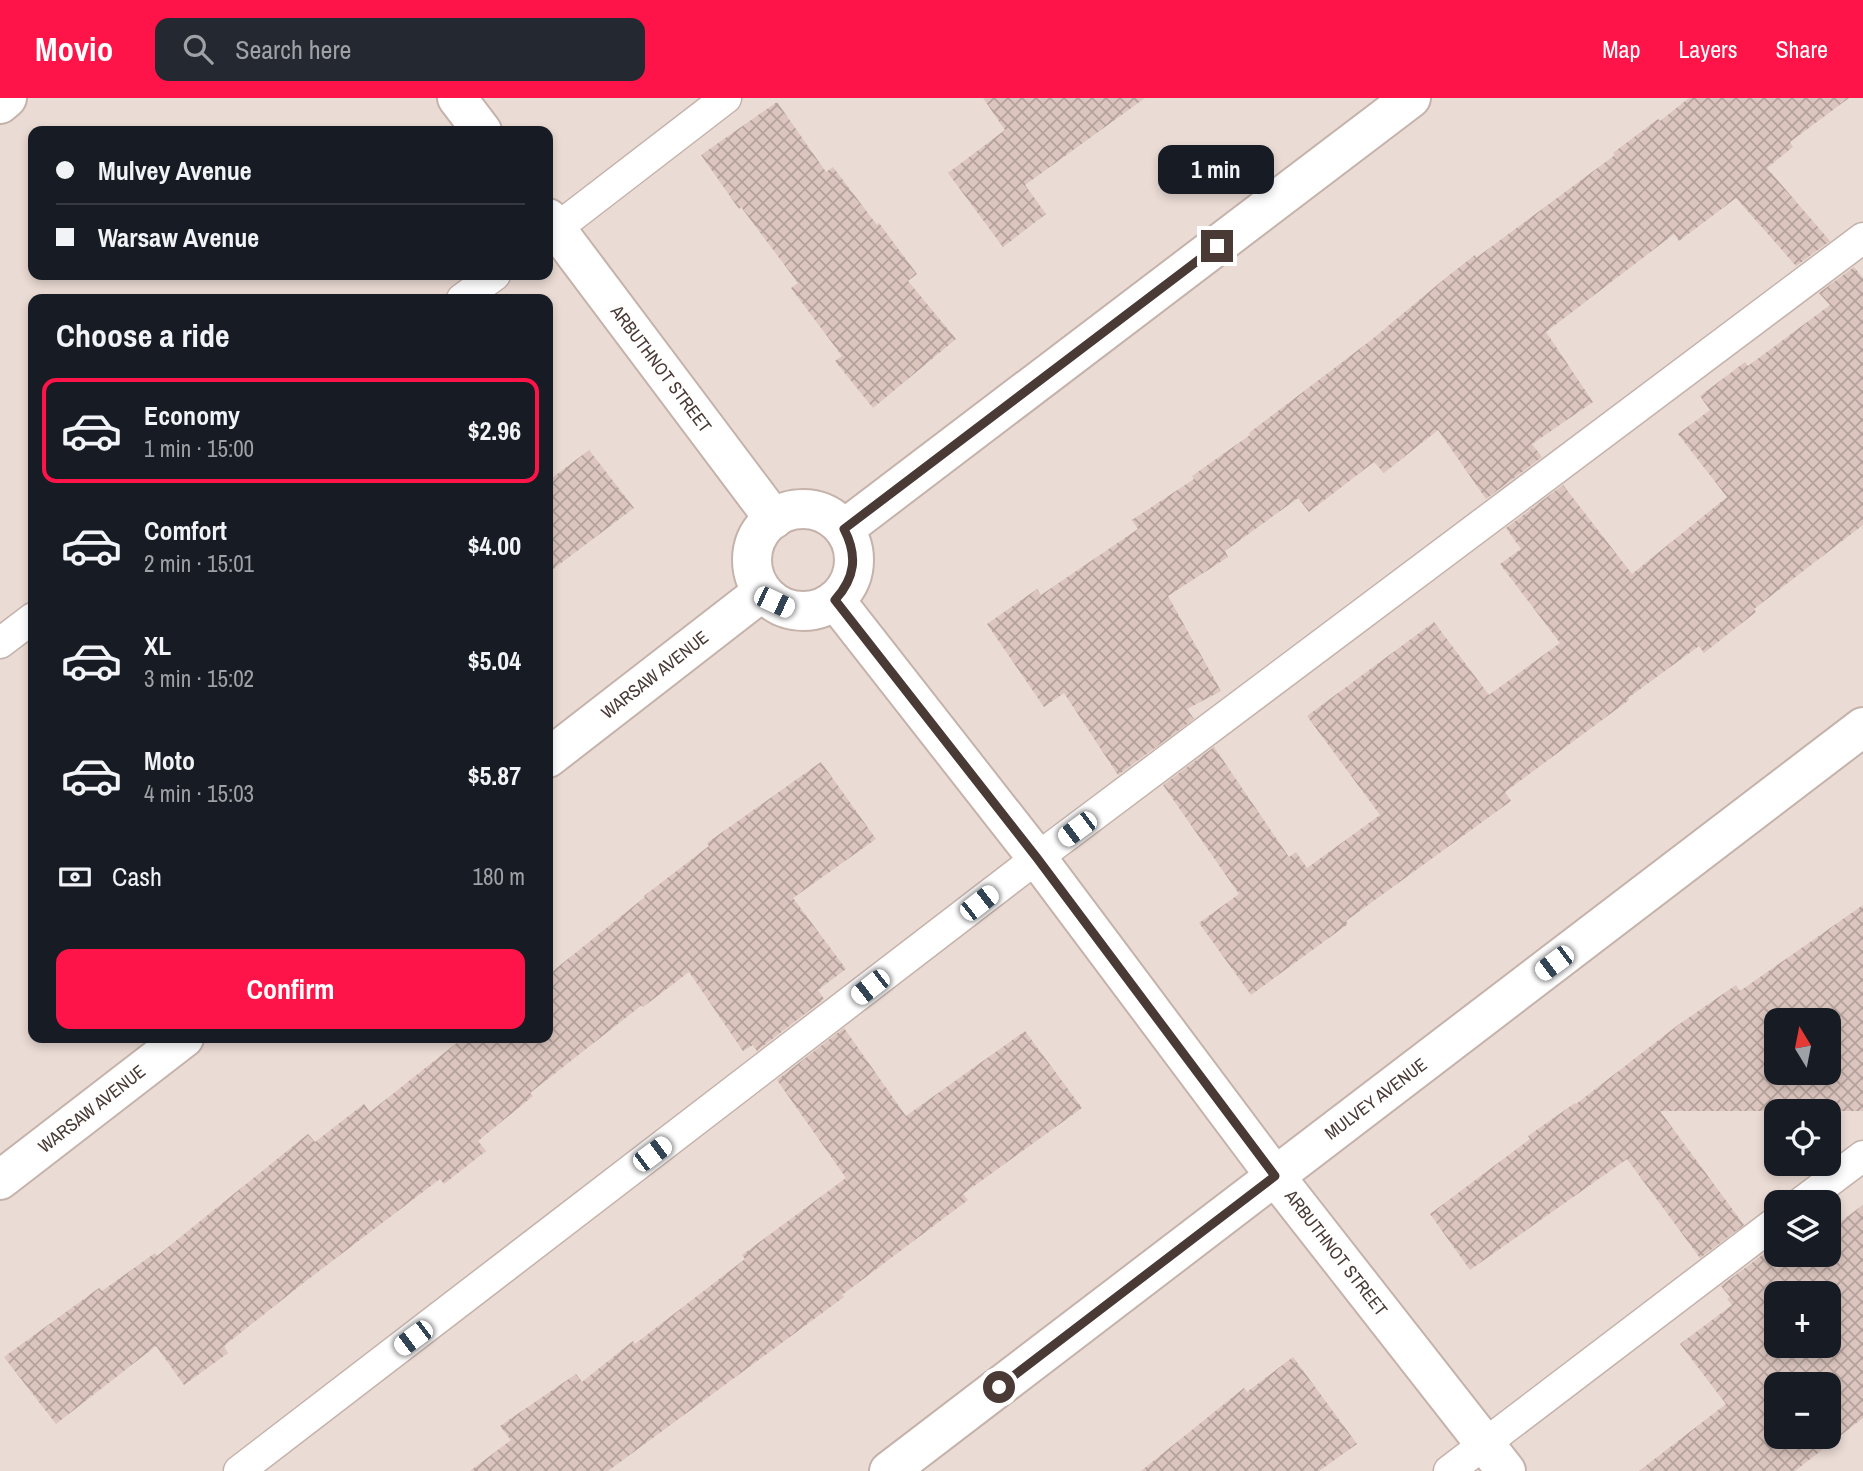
<!DOCTYPE html>
<meta charset="utf-8">
<style>
:root{--surface:#171b24;--page:#242831;--text:#f1f3f6;--muted:#9ea1a6;--line:#363941;--accent:#ff1449}
body{margin:0;font-family:"Archivo Narrow",sans-serif;background:var(--page);color:var(--text);height:100vh;display:flex;flex-direction:column;font-size:26px;white-space:nowrap}
*{box-sizing:border-box;margin:0}
p{font-size:23px;color:var(--muted)}
.icon{flex:none;width:38px;height:38px;fill:none;stroke:currentColor;stroke-width:2;stroke-linecap:round;stroke-linejoin:round}
.map{position:relative;flex:1;overflow:hidden}
.panel{position:absolute;left:28px;top:196px;width:525px;height:749px;display:flex;flex-direction:column;background:var(--surface);border-radius:14px;box-shadow:0 4px 10px #0003}
.panel>*{flex:none}
.hud{position:absolute;left:28px;top:28px;width:525px;height:154px;border-radius:14px;box-shadow:0 4px 10px #0003;display:grid;align-content:center;height:154px;padding:0 28px;background:var(--surface)}
.needle{width:46px;rotate:350deg}
.controls{position:absolute;left:1764px;top:910px;display:grid;gap:14px}
.controls a{display:grid;place-items:center;width:77px;height:77px;border-radius:14px;background:var(--surface);box-shadow:0 4px 10px #0003;font-size:35px}
.end{position:absolute;width:32px;height:32px;margin:-16px;border:9px solid #493a35;background:#fff;box-shadow:0 0 0 4px #fff}
.from{border-radius:50%}
.bubble{position:absolute;height:49px;border-radius:14px;background:var(--surface);box-shadow:0 4px 10px #0003;font-size:23px;font-weight:700;line-height:49px;text-align:center}
.car{position:absolute;width:21px;height:42px;margin:-21px -10px;border-radius:9px;box-shadow:0 0 5px 2px #0007;background:linear-gradient(#fff 24%,#345 0 40%,#fff 0 76%,#345 0 86%,#fff 0)}
.hud b{display:flex;align-items:center;gap:24px;height:66px;font-size:26px}
.hud b+b{border-top:2px solid var(--line)}
.hud i{width:18px;height:18px;background:var(--text)}
ul{padding:0;list-style:none}
li{display:flex;align-items:center;gap:21px;height:105px;margin:0 14px 10px;padding:0 14px;border:4px solid transparent;border-radius:14px}
li div{flex:1}
li b{display:block;font-size:26px}
li em{font-style:normal;font-weight:700}
li.selected{border-color:var(--accent)}
li>.icon{width:63px;height:63px;stroke-width:1.5}
h2{padding:0 28px;font-size:32px;line-height:84px}
.pay{display:flex;align-items:center;gap:18px;height:77px;padding:0 28px;font-size:26px}
.pay p{margin-inline-start:auto}
.cta{display:flex;gap:14px;margin-top:auto;padding:14px 28px}
.cta a{flex:1;height:80px;border-radius:14px;background:var(--accent);color:#fff;font-size:28px;font-weight:700;line-height:80px;text-align:center}
header{display:flex;align-items:center;gap:42px;box-sizing:border-box;height:98px;padding:0 35px;background:var(--accent);color:#fff}
header strong{font-size:33px}
nav{display:flex;gap:38px;margin-inline-start:auto;font-size:24px}
.search{width:490px;height:63px;background:var(--page);display:flex;align-items:center;gap:18px;box-sizing:border-box;padding:0 24px;border-radius:14px;color:var(--muted);font-size:26px}
.map>svg:first-child{display:block}
</style>
<header>
<strong>Movio</strong>
<div class="search"><svg class="icon" aria-label="search" viewBox="0 0 24 24"><circle cx="10" cy="10" r="6"/><path d="M15 15l6 6"/></svg>Search here</div>
<nav><a>Map</a><a>Layers</a><a>Share</a></nav>
</header>
<div class="map">
<svg width="1863" height="1373" viewBox="0 0 1863 1373">
<defs>
<pattern id="building-cross-hatch" width="8" height="8" patternUnits="userSpaceOnUse" patternTransform="scale(1.75)"><rect width="8" height="8" fill="#dbc5be"/><path d="M0 0l8 8M0 8l8-8" fill="none" stroke="#b4a19b"/></pattern>
</defs>
<rect width="100%" height="100%" fill="#f5ece7"/>
<path fill="#eadbd4" fill-rule="evenodd" d="M0 0H1863V1373H0ZM33 33H548V177H33ZM33 201H548V940H33ZM1776 922H1829V975H1776ZM1776 1013H1829V1066H1776ZM1776 1104H1829V1157H1776ZM1776 1195H1829V1248H1776ZM1776 1286H1829V1339H1776Z"/>
<g fill="url(#building-cross-hatch)" fill-rule="evenodd">
<polygon points="983,0 1145,0 1025,87 1046,116 1003,149 948,75 1005,32"/>
<polygon points="1689,0 1849,0 1790,44 1793,49 1767,70 1830,143 1796,168 1736,100 1679,143 1674,136 1546,234 1593,304 1532,346 1542,359 1486,401 1438,332 1384,375 1374,364 1309,414 1298,400 1225,453 1228,459 1168,498 1221,593 1187,611 1194,621 1118,677 1064,595 1044,609 987,526 1037,491 1041,497 1138,431 1132,422 1194,381 1192,378 1250,337 1249,335 1370,243 1448,178 1475,157 1476,160 1615,57 1613,55 1658,21 1660,23"/>
<polygon points="777,4 826,74 833,69 877,127 879,125 917,176 908,183 956,241 873,310 835,263 842,258 791,190 798,185 741,109 739,111 701,57"/>
<polygon points="1854,169 1863,180 1863,427 1754,511 1756,514 1704,555 1699,548 1628,600 1629,602 1505,694 1511,703 1346,823 1348,826 1251,897 1199,825 1239,796 1163,687 1214,649 1289,759 1296,754 1307,770 1380,717 1307,618 1434,524 1489,597 1560,545 1500,466 1521,451 1506,430 1563,387 1632,476 1727,399 1678,336 1710,312 1700,298 1745,264 1748,268 1830,207 1819,195"/>
<polygon points="589,352 634,410 548,475 548,383"/>
<polygon points="821,664 876,741 793,800 846,871 818,892 824,901 757,953 753,947 743,953 689,874 643,909 642,907 530,995 533,998 478,1043 486,1053 444,1086 440,1081 302,1186 224,1248 228,1255 184,1287 156,1248 56,1326 4,1259 99,1190 102,1193 155,1155 157,1158 308,1036 315,1044 364,1006 370,1014 463,940 548,940 548,877 645,799 644,798 709,748 707,745"/>
<path d="M1863 807V1013H1660L1744 1127 1700 1160 1627 1061 1470 1172 1430 1116 1530 1041 1528 1038 1575 1005 1576 1006 1678 927 1736 887 1740 893ZM1776 922H1829V975H1776Z"/>
<polygon points="844,930 906,1018 1025,933 1082,1010 963,1096 968,1102 842,1197 844,1199 608,1373 470,1373 511,1342 500,1328 576,1276 582,1284 633,1243 635,1246 745,1161 742,1157 846,1080 777,982"/>
<path d="M1863 1107V1320L1795 1373H1639L1726 1306 1680 1246 1732 1207 1727 1201 1730 1199 1721 1188 1765 1155 1777 1171 1796 1157H1829V1132ZM1776 1195H1829V1248H1776ZM1776 1286H1829V1339H1776Z"/>
<polygon points="1293,1259 1357,1346 1319,1373 1141,1373 1244,1290 1247,1294"/>
</g>
<g fill="none" stroke-linecap="round" stroke-linejoin="round">
<defs>
<g id="lane">
<polyline points="548,137 726,0"/>
<polyline points="462,201 495,177"/>
<polyline points="0,545 33,520"/>
<polyline points="1802,1104 1863,1058"/>
<polyline points="239,1373 1037,760 1863,140"/>
<polyline points="1449,1373 1776,1124"/>
</g>
<g id="street">
<polyline points="457,0 482,33"/>
<polyline points="0,6 7,0"/>
<polyline points="548,120 774,421"/>
<circle cx="803" cy="462" r="51"/>
<polyline points="844,431 1411,0"/>
<polyline points="835,502 1037,760 1275,1078 1506,1373"/>
<polyline points="548,660 762,494"/>
<polyline points="0,1082 184,940"/>
<polyline points="889,1373 1863,629"/>
</g>
</defs>
<use href="#lane" stroke="#c5b3ab" stroke-width="33"/>
<use href="#street" stroke="#c5b3ab" stroke-width="42"/>
<use href="#lane" stroke="#fff" stroke-width="30"/>
<use href="#street" stroke="#fff" stroke-width="38"/>
</g>
<g fill="none" stroke-linecap="round" stroke-linejoin="round">
<path stroke="#493a35" stroke-width="9" d="M999 1289 1275 1078 1037 760 835 502C855 480 858 458 844 431L1217 148"/>
</g>
<g text-anchor="middle" stroke-width="5" stroke-linejoin="round" paint-order="stroke">
<g font-size="18" fill="#493a35" stroke="#fff">
<text transform="translate(661 271) rotate(53)" y="6">ARBUTHNOT STREET</text>
<text transform="translate(655 577) rotate(-38)" y="6">WARSAW AVENUE</text>
<text transform="translate(1376 1001) rotate(-37)" y="6">MULVEY AVENUE</text>
<text transform="translate(92 1011) rotate(-38)" y="6">WARSAW AVENUE</text>
<text transform="translate(1336 1155) rotate(52)" y="6">ARBUTHNOT STREET</text>
</g>
</g>
</svg>
<div class="controls">
<a><svg class="needle" viewBox="-14 -14 28 28"><path d="M0-13l5 13h-10z" fill="#e53935"/><path d="M0 13l5-13h-10z" fill="#9ea1a6"/></svg></a>
<a><svg class="icon" aria-label="locate" viewBox="0 0 24 24"><circle cx="12" cy="12" r="6"/><path d="M12 2v4M12 18v4M2 12h4M18 12h4"/></svg></a>
<a><svg class="icon" aria-label="layers" viewBox="0 0 24 24"><path d="M12 4l9 5-9 5-9-5zM3 14l9 5 9-5"/></svg></a>
<a>+</a>
<a>−</a>
</div>
<i class="end from" style="left:999px;top:1289px"></i>
<i class="end" style="left:1217px;top:148px"></i>
<div class="bubble" style="left:1158px;top:47px;width:116px">1 min</div>
<i class="car" style="left:774px;top:504px;rotate:115deg"></i>
<i class="car" style="left:1077px;top:731px;rotate:233deg"></i>
<i class="car" style="left:979px;top:805px;rotate:52deg"></i>
<i class="car" style="left:1554px;top:865px;rotate:233deg"></i>
<i class="car" style="left:870px;top:889px;rotate:232deg"></i>
<i class="car" style="left:652px;top:1056px;rotate:53deg"></i>
<i class="car" style="left:413px;top:1240px;rotate:233deg"></i>
<div class="hud">
<b><i class="from"></i>Mulvey Avenue</b>
<b><i></i>Warsaw Avenue</b>
</div>
<section class="panel">
<h2>Choose a ride</h2>
<ul>
<li class="selected"><svg class="icon" aria-label="car" viewBox="0 0 24 24"><path d="M5 17H2v-5l4-1 3-4h7l3 4 3 1v5h-3M9 17h6M6 11h13"/><circle cx="7" cy="17" r="2"/><circle cx="17" cy="17" r="2"/></svg><div><b>Economy</b><p>1 min · 15:00</p></div><em>$2.96</em></li>
<li><svg class="icon" aria-label="car" viewBox="0 0 24 24"><path d="M5 17H2v-5l4-1 3-4h7l3 4 3 1v5h-3M9 17h6M6 11h13"/><circle cx="7" cy="17" r="2"/><circle cx="17" cy="17" r="2"/></svg><div><b>Comfort</b><p>2 min · 15:01</p></div><em>$4.00</em></li>
<li><svg class="icon" aria-label="car" viewBox="0 0 24 24"><path d="M5 17H2v-5l4-1 3-4h7l3 4 3 1v5h-3M9 17h6M6 11h13"/><circle cx="7" cy="17" r="2"/><circle cx="17" cy="17" r="2"/></svg><div><b>XL</b><p>3 min · 15:02</p></div><em>$5.04</em></li>
<li><svg class="icon" aria-label="car" viewBox="0 0 24 24"><path d="M5 17H2v-5l4-1 3-4h7l3 4 3 1v5h-3M9 17h6M6 11h13"/><circle cx="7" cy="17" r="2"/><circle cx="17" cy="17" r="2"/></svg><div><b>Moto</b><p>4 min · 15:03</p></div><em>$5.87</em></li>
</ul>
<div class="pay"><svg class="icon" aria-label="cash" viewBox="0 0 24 24"><path d="M3 7h18v10H3z"/><circle cx="12" cy="12" r="2"/></svg>Cash<p>180 m</p></div>
<div class="cta"><a>Confirm</a></div>
</section>
</div>
